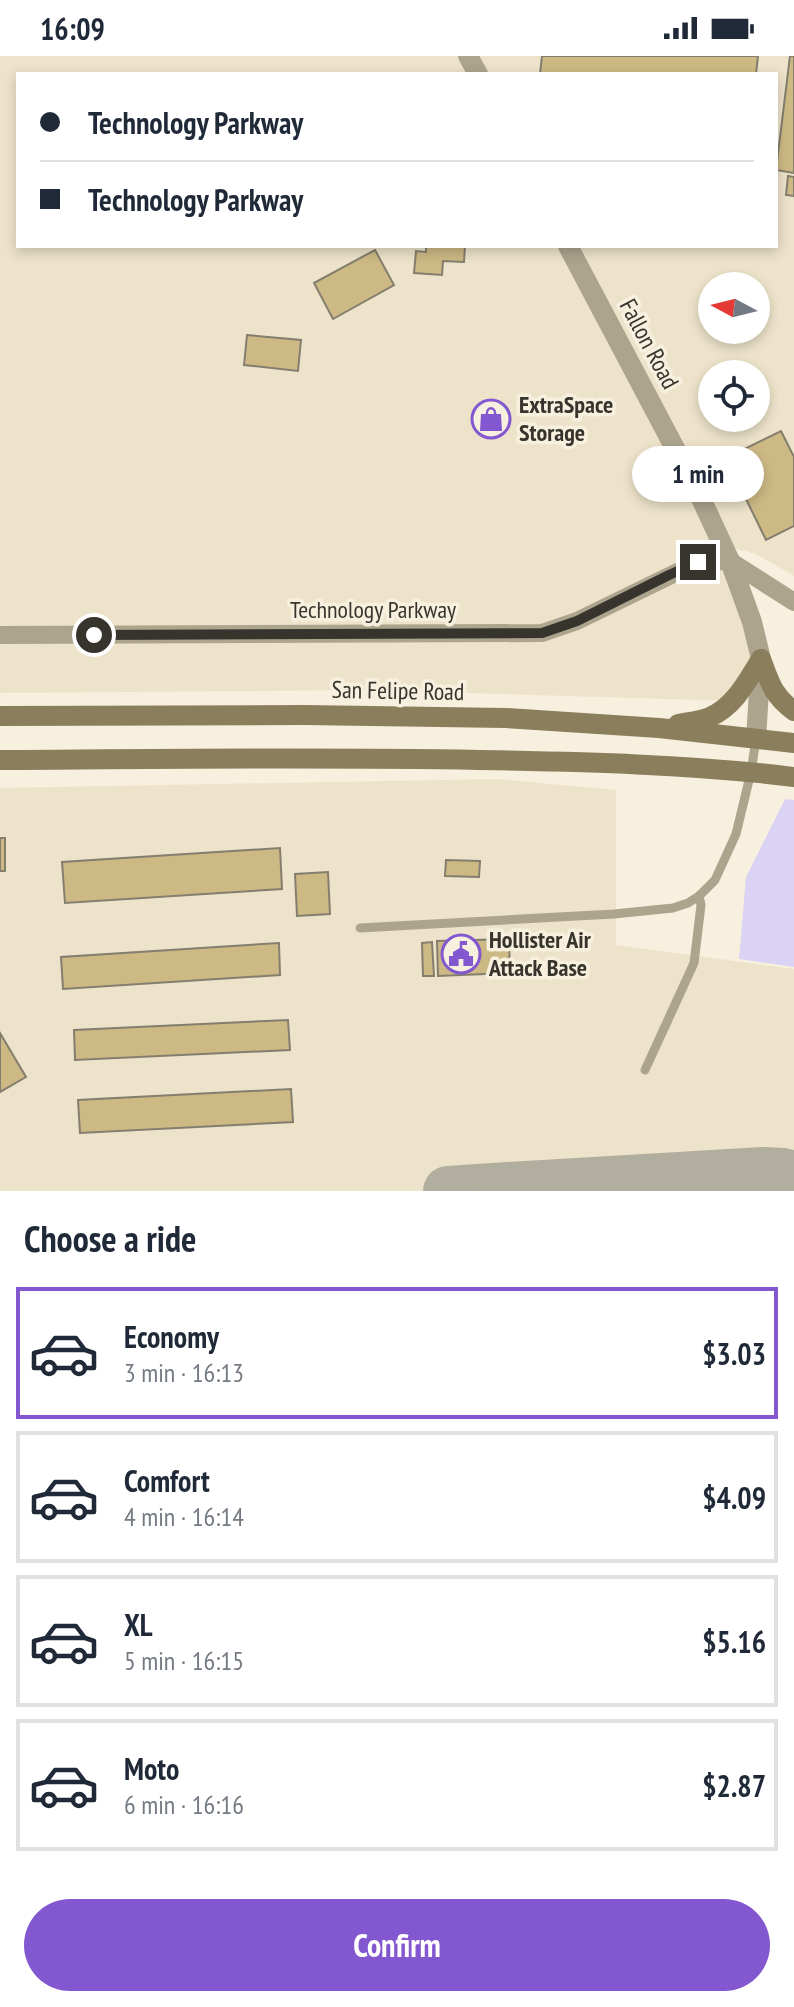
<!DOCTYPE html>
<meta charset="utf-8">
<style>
:root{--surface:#fff;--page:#f2f2f3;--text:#1f2937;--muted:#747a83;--line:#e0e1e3;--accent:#8257d0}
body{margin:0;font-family:"PT Sans Narrow",sans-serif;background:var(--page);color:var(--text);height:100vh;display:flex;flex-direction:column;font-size:30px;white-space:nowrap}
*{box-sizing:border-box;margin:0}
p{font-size:26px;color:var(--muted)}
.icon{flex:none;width:44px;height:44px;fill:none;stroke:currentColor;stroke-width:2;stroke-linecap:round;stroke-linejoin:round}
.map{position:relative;height:1135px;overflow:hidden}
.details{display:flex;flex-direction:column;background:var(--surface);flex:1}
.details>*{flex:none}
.top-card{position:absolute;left:16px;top:16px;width:762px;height:176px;border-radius:0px;box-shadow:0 4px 12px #0003;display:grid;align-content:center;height:176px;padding:0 24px;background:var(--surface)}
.needle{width:52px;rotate:277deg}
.buttons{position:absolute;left:698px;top:216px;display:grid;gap:16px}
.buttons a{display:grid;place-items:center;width:72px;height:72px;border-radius:50%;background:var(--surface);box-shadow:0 4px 12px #0003;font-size:40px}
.end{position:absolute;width:36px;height:36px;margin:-18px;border:10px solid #36342d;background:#fff;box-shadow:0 0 0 4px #fff}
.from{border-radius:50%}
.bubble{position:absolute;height:56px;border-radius:28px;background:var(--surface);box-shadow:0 4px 12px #0003;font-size:26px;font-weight:600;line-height:56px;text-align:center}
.top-card b{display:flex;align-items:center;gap:28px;height:76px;font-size:30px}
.top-card b+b{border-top:2px solid var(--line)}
.top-card i{width:20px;height:20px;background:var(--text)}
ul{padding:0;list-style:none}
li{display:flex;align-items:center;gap:24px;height:132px;margin:0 16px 12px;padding:0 8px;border:4px solid var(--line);border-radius:0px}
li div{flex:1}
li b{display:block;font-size:30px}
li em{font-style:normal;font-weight:600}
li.on{border-color:var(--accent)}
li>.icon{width:72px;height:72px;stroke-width:1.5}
h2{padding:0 24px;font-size:36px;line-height:96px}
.cta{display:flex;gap:16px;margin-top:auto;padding:16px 24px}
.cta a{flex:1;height:92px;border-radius:48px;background:var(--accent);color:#fff;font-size:32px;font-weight:600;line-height:92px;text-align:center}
.status{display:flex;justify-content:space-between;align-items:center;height:56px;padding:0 40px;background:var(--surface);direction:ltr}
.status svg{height:22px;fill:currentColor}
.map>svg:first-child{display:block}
</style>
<div class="status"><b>16:09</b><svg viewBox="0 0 49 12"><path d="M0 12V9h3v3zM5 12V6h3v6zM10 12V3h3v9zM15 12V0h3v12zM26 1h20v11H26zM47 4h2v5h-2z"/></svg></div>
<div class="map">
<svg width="794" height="1135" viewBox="0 0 794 1135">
<rect width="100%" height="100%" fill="#f7f0de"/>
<g fill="#ede3ca" fill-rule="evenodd">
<path d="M0 0H794V520L754 497 724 490 761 603 734 645 364 634 0 637ZM18 18H776V190H18ZM712 230H756V274H712ZM712 318H756V362H712Z"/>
<polygon points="496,723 616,734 616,889 794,913 794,1135 0,1135 0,732"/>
</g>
<polygon fill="#dbd3f3" points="785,743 794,744 794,911 739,903 746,821"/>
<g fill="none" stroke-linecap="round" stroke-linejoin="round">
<g stroke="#b2ae9f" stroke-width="50">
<polyline points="448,1135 509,1131"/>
<polyline points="502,1135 509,1131 763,1116 783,1117 794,1120"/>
</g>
</g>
<g fill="#cdb984" stroke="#847e6e" stroke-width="2">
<polygon points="542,0 758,0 756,18 540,18"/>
<polygon points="790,0 794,0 794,117 776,114"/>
<polygon points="788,120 794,121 794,140 786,139"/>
<polygon points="426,190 465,190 464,206 443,205 442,219 414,217 416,195 426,196"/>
<polygon points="375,194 394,229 333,263 314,227"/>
<polygon points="247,279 301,284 298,315 244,309"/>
<polygon points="781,375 794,401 794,470 766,484 726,402"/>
<rect x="0" y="782" width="5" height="33"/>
<polygon points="280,792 282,833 65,847 62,806"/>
<polygon points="446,804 480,805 479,821 445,820"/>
<polygon points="328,816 330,858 297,860 295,818"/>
<polygon points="509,883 510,917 438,920 437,885"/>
<polygon points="432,886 434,920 423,920 422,887"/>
<polygon points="279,887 280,919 63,933 61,901"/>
<polygon points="288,964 290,994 75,1004 74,974"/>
<polygon points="0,977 26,1021 0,1036"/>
<polygon points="291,1033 293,1066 80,1077 78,1044"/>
</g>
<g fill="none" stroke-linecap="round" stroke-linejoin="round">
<g stroke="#aca48d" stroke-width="9">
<polyline points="360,872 614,858 673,852 688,847 699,840 715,824 736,778 751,716 756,683"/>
<polyline points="645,1014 694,907 701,849 699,840"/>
</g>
<polyline stroke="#aca48d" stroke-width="18" points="0,579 542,577 577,565 698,506 730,505 794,546"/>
<g stroke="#aca48d" stroke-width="20">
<polyline points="468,0 478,18"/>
<polyline points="568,190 698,436 730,505 752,566 761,603 756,683"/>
</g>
<g stroke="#8b7e5d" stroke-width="20">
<path d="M761 603C770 627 773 640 794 655"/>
<polyline points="0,660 304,659 506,662 659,672 794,687"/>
<path d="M678 668C688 666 700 665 710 661 735 650 747 625 761 603"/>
<path d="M0 704C160 703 319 701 479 704 584 706 690 708 794 721"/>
</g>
</g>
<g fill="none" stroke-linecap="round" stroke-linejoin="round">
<polyline stroke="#36342d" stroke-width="10" points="94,579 542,577 577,565 669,519 698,506"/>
</g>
<defs>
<symbol id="shop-ring" viewBox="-11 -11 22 22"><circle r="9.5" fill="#f7f0de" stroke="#8257d0" stroke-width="1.5"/><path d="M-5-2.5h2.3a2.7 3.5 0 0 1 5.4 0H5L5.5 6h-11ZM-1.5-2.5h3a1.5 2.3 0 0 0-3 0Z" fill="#8257d0"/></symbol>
<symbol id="civic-ring" viewBox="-11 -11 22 22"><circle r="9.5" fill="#f7f0de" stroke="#8257d0" stroke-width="1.5"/><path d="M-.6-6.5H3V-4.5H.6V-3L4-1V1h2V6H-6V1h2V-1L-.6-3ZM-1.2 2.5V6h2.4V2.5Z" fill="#8257d0"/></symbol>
</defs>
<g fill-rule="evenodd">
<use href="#shop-ring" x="469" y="341" width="44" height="44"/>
<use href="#civic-ring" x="439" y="876" width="44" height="44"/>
</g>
<g text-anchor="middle" stroke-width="7" stroke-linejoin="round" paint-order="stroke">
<g font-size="24" fill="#36342d" stroke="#f7f0de">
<text transform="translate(649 288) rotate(62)" y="8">Fallon Road</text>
<text x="373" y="562">Technology Parkway</text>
<text transform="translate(398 635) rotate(1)" y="8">San Felipe Road</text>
</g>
<g font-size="24" font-weight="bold" fill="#36342d" stroke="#f7f0de" text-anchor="start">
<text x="519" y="357">ExtraSpace<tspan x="519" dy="28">Storage</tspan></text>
<text x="489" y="892">Hollister Air<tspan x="489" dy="28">Attack Base</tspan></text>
</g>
</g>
</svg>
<div class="buttons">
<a><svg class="needle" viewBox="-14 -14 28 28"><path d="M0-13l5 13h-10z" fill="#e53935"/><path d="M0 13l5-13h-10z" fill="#747a83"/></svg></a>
<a><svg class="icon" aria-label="locate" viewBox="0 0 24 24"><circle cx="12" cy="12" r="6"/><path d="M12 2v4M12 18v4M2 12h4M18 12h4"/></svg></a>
</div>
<i class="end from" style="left:94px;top:579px"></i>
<i class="end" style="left:698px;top:506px"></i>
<div class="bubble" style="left:632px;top:390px;width:132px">1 min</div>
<div class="top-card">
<b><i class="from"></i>Technology Parkway</b>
<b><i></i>Technology Parkway</b>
</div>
</div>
<section class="details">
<h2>Choose a ride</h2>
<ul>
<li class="on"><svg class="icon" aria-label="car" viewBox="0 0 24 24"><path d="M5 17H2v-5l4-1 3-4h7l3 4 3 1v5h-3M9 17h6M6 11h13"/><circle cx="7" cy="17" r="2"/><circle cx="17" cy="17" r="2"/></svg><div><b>Economy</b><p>3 min · 16:13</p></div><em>$3.03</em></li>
<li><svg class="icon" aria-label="car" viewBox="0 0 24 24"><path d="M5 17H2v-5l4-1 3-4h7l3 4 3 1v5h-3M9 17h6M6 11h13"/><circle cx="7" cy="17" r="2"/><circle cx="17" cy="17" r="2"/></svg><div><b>Comfort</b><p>4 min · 16:14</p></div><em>$4.09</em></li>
<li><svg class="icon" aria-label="car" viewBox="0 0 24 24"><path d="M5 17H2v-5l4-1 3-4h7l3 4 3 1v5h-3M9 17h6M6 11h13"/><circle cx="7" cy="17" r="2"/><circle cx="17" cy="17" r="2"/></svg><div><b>XL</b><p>5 min · 16:15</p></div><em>$5.16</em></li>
<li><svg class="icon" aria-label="car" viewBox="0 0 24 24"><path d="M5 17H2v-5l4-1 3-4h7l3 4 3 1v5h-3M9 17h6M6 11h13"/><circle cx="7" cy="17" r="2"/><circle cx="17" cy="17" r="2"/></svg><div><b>Moto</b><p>6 min · 16:16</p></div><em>$2.87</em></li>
</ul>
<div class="cta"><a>Confirm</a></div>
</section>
